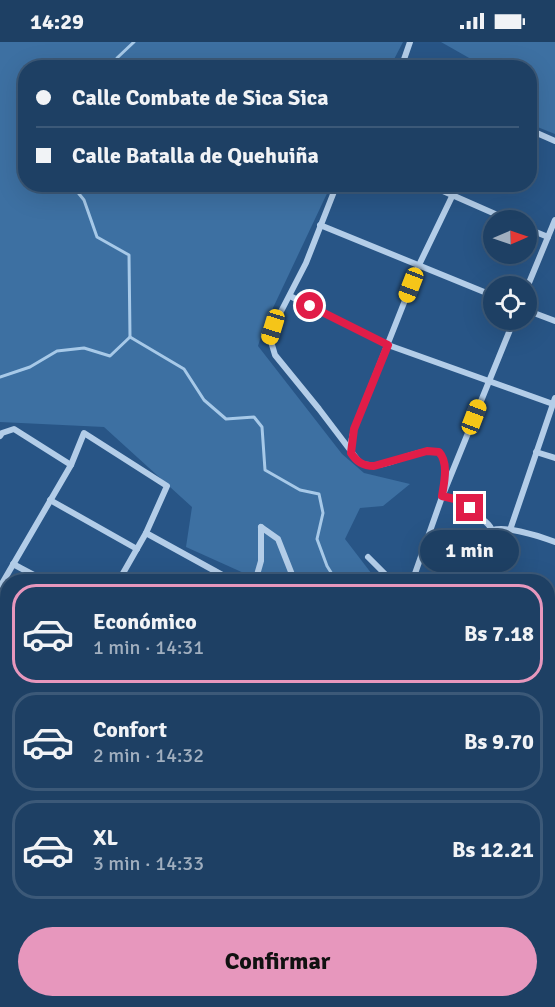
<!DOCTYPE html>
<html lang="es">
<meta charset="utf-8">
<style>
:root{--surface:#1e4064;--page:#2b4b6d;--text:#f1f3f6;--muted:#a1afbf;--line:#3c5978;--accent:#e797bd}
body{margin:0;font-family:Signika,sans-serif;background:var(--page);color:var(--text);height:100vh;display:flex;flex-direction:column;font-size:22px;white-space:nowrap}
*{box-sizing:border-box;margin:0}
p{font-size:20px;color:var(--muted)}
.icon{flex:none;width:33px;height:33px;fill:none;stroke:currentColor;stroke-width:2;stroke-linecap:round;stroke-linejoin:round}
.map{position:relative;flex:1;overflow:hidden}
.sheet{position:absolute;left:0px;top:532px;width:555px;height:434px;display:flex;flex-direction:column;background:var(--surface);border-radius:24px 24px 0 0;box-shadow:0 6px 24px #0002,0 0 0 2px var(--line)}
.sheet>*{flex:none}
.hud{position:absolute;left:18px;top:18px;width:519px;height:132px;border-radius:24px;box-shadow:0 6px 24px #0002,0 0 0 2px var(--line);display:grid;align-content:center;height:132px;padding:0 18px;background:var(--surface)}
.needle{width:39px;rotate:88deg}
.tools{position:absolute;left:483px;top:168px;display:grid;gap:12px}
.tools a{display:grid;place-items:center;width:54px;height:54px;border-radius:50%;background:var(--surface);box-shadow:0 6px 24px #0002,0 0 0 2px var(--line);font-size:30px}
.end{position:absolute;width:27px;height:27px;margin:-14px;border:8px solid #e11d48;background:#fff;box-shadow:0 0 0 3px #fff}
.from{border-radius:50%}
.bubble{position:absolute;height:42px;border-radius:21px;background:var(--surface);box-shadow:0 6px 24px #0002,0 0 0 2px var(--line);font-size:20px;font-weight:700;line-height:42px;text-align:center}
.car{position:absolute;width:18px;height:36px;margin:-18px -9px;border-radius:8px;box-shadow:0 0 4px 2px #0007;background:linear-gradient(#f5c518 24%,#345 0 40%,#f5c518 0 76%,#345 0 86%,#f5c518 0)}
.hud b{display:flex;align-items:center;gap:21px;height:57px;font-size:22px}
.hud b+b{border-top:2px solid var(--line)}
.hud i{width:15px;height:15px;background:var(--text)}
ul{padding:10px 0 0;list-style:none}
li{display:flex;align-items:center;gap:18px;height:99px;margin:0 12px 9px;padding:0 6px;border:3px solid var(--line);border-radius:24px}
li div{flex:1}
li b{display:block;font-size:22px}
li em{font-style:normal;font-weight:700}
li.on{border-color:var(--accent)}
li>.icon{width:54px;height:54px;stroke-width:1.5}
.primary-button{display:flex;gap:12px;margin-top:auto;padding:12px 18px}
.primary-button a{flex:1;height:69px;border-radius:36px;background:var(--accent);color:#111;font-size:24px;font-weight:700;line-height:69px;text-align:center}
.status{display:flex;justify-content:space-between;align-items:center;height:42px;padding:0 30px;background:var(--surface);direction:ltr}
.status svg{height:16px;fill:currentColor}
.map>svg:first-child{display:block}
</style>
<div class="status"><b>14:29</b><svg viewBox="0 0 49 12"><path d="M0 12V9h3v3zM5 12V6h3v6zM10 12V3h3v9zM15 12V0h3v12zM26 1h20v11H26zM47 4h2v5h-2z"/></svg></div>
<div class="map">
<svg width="555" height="965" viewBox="0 0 555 965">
<rect width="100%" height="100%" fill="#285586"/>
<g fill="#3d70a2">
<polygon points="0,0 403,0 390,25 26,26 26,142 331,143 264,285 258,304 342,412 364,431 410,442 383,464 360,466 345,497 378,540 264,540 186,505 192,465 104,385 0,380"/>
<polygon points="441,0 555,0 555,92 530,82 530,26 485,25"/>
<polygon points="548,672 555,678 555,710 548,707"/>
<polygon points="0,745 7,746 7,773 0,770"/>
</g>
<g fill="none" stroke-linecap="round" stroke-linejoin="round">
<g stroke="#a7c9e8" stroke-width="3">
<polyline points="118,26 117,16 134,0"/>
<polyline points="71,142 84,158 97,195 129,213 130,295 184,327 204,358 226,377 254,375 262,385 265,428 300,448 319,452 323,471 317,497 327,524 337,540"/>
<polyline points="0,335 30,325 57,309 84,306 110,314 130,295"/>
<polyline points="548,688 555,692"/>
<polyline points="0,763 8,765"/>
<polyline points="548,914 551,918 555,927"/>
</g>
<g stroke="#b3cde8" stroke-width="6">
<polyline points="401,26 410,0"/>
<polyline points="530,88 555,99"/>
<path d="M337 142 306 221 273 285 270 296 275 313 319 367 360 421C386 431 413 404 439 410 449 421 444 441 442 455"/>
<polyline points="427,142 509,178"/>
<polyline points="320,183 494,254"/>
<polyline points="526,186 548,195"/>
<polyline points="526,248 555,178"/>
<polyline points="290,254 388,303 553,362"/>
<polyline points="526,268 555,279"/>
<polyline points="0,394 2,391 14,387 71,423"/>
<polyline points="536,410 555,416"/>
<polyline points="351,411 351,400 354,387 419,223 458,142"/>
<path d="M442 455C465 458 459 459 475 472 482 478 488 479 492 488"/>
<polyline points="50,458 137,507"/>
<polyline points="261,485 278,497 295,540"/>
<polyline points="510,488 555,356"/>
<polyline points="146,491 235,540"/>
<polyline points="368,515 393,540"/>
<polyline points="13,522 47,540"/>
<polyline points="255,540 261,519 261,485"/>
<polyline points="412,540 442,455 514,278"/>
<path d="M470 540C473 528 479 500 487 491 498 480 542 495 555 500"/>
<polyline points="0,545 71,423 84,391 167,444 146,491 118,540"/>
<polyline points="548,594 555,573"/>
<polyline points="0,596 8,600"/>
<polyline points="548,665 555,670"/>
<polyline points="548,702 555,706"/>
<polyline points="0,737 8,736"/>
<polyline points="0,789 3,778"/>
<polyline points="0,890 8,894"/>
<polyline points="548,933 555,951"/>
<polyline points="0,937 8,940"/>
<polyline points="57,958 72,965"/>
<polyline points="102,958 102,965"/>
<polyline points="163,958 177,965"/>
<polyline points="480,958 493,965"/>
<polyline points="296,965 299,958"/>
</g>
<g stroke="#dde9f7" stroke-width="12">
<polyline points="0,777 8,779"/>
<polyline points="317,958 330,965"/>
</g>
</g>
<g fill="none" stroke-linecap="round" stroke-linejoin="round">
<path stroke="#e11d48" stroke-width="8" d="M310 264 388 303 354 387 351 411C357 420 363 424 374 424L427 409 439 410C449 421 444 441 442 454L463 459 470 466"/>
</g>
</svg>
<div class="tools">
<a><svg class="needle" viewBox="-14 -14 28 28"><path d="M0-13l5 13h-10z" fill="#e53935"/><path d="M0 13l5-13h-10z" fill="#a1afbf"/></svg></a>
<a><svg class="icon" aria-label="locate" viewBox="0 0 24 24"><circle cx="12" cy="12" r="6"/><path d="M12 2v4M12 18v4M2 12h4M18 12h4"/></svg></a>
</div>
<i class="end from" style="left:310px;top:264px"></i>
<i class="end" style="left:470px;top:466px"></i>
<div class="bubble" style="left:420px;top:488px;width:99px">1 min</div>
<i class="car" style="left:411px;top:243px;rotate:201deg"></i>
<i class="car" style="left:273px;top:285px;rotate:197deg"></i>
<i class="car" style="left:474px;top:375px;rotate:21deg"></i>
<div class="hud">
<b><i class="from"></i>Calle Combate de Sica Sica</b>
<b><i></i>Calle Batalla de Quehuiña</b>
</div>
<section class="sheet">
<ul>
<li class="on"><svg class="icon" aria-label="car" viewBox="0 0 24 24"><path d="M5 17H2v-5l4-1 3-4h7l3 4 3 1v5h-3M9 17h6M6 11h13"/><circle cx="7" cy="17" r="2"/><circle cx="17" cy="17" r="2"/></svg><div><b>Económico</b><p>1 min · 14:31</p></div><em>Bs 7.18</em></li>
<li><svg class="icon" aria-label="car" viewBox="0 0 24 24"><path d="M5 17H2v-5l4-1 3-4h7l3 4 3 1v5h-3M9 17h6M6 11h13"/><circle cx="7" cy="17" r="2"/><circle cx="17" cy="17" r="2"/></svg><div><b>Confort</b><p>2 min · 14:32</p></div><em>Bs 9.70</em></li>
<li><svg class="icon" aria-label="car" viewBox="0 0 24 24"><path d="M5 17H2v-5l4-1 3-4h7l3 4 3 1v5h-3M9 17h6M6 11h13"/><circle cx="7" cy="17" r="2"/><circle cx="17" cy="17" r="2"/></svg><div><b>XL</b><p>3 min · 14:33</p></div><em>Bs 12.21</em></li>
</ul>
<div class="primary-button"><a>Confirmar</a></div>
</section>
</div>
